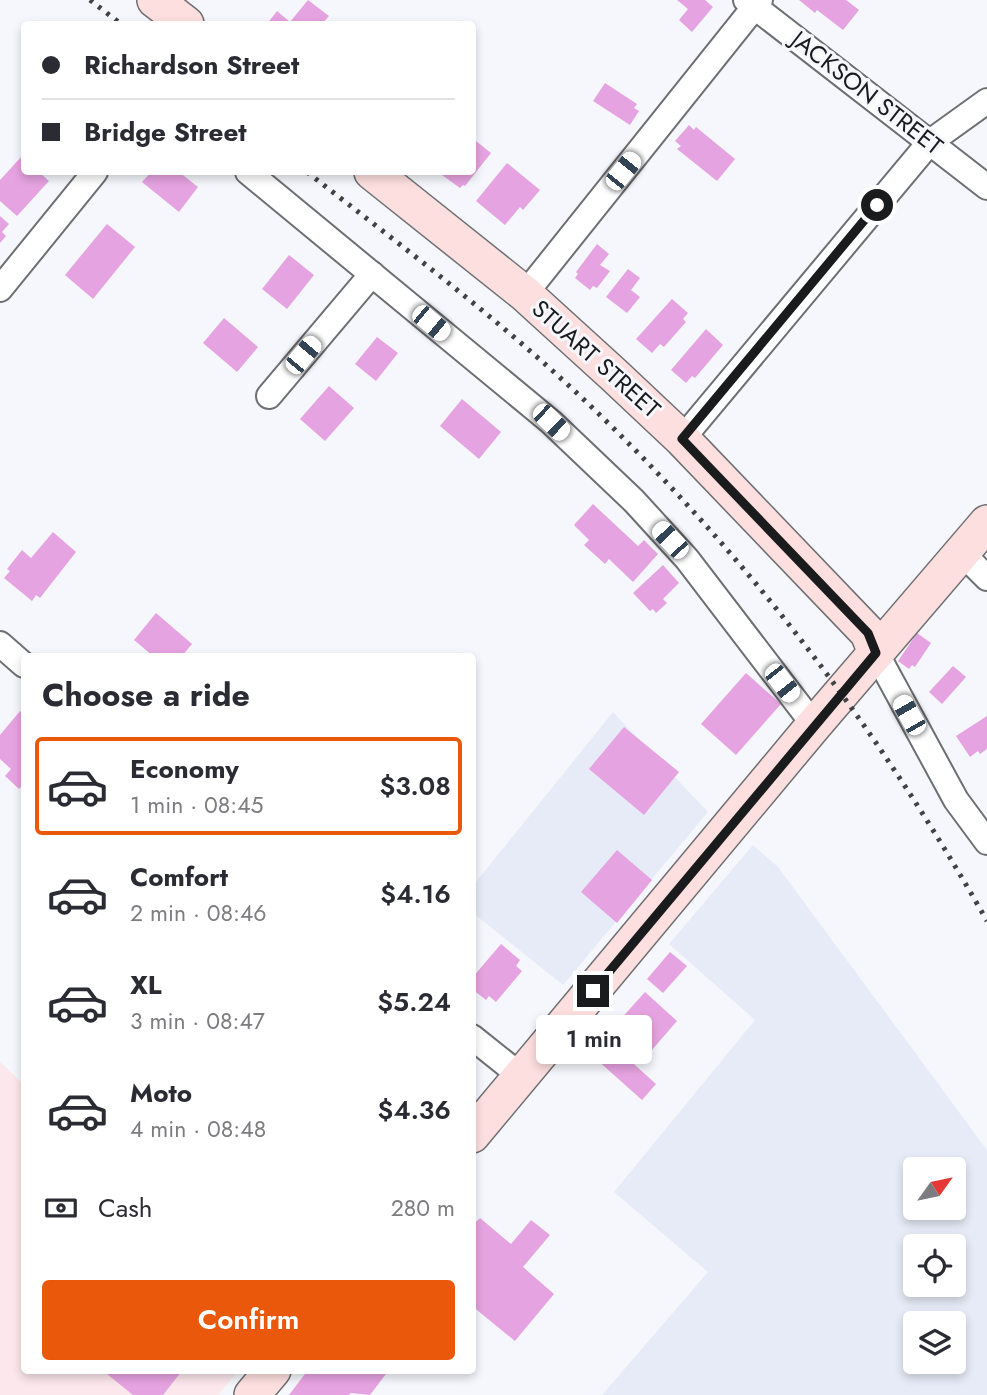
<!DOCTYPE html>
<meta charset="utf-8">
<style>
:root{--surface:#fff;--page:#f2f2f3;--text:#2b2b33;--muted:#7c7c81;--line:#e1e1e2;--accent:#ea580c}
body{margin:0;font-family:Jost,sans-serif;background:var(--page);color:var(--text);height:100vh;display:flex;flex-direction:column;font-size:26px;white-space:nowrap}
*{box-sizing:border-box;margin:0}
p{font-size:23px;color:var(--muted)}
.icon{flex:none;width:38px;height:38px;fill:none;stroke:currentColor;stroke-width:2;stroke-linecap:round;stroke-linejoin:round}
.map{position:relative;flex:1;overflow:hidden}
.details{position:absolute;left:21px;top:653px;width:455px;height:721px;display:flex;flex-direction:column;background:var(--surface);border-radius:7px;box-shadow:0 4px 10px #0003}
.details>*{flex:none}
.hud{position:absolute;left:21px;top:21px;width:455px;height:154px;border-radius:7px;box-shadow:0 4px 10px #0003;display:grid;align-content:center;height:154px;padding:0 21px;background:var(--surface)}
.needle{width:46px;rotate:57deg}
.fabs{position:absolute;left:903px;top:1157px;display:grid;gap:14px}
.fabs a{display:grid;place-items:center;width:63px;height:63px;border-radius:7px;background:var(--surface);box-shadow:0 4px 10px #0003;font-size:35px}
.end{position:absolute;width:32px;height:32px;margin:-16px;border:9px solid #1a1b1d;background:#fff;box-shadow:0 0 0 4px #fff}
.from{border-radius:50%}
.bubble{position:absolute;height:49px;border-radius:7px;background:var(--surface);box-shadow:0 4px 10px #0003;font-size:23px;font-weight:600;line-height:49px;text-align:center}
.car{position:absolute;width:21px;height:42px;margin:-21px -10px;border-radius:9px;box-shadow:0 0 5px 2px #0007;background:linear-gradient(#fff 24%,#345 0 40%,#fff 0 76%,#345 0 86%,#fff 0)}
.hud b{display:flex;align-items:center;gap:24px;height:66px;font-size:26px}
.hud b+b{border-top:2px solid var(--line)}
.hud i{width:18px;height:18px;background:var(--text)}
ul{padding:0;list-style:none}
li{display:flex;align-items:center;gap:21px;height:98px;margin:0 14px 10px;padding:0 7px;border:4px solid transparent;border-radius:7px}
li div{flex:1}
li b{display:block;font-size:26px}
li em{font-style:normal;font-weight:600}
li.selected{border-color:var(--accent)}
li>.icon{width:63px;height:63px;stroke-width:1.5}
h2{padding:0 21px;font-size:32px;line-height:84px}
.pay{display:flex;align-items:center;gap:18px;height:77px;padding:0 21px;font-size:26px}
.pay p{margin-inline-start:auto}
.cta{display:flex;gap:14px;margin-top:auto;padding:14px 21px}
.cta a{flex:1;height:80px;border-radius:7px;background:var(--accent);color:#fff;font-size:28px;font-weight:600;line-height:80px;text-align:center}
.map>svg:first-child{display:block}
</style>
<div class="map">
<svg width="987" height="1395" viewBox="0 0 987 1395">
<rect width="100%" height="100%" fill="#f5f7fc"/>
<g fill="#e6ebf7" fill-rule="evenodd">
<polygon points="613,712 708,812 563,985 473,913 472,887"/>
<path d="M753 845 778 867 987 1150V1395H602L708 1272 614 1192 755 1020 669 944ZM915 1169H954V1208H915ZM915 1246H954V1284H915ZM915 1323H954V1362H915Z"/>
</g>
<polygon fill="#fce7ec" points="0,1062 24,1085 24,1370 239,1370 218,1395 0,1395"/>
<g fill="#e6a3e1">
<polygon points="308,0 329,16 322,24 267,24 277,11 290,22"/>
<polygon points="677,0 705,0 713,7 692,32 679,20 688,9"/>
<polygon points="799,0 846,0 859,10 843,30 817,10 815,13"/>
<polygon points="605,83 637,104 634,108 639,111 630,125 593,101"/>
<polygon points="689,125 694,130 696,127 735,159 717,181 677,149 681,146 675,141"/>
<polygon points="472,138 491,153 465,186 463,185 460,188 442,175 445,172 472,172"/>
<polygon points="22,156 24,159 24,172 39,172 49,181 17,216 0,201 0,180"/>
<polygon points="507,163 540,190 523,210 520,207 505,225 476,201"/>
<polygon points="151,172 179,172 198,187 179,212 142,182"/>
<polygon points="0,216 9,224 2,232 6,236 0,243"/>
<polygon points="107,224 135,247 93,299 65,275"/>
<polygon points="597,244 609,254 600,265 610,271 597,288 593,286 590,290 575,278 578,274 576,272"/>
<polygon points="289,255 314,275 287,309 262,289"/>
<polygon points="628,269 640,278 631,290 640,297 627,313 606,297"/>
<polygon points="672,299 688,313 683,319 686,322 664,347 660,344 652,353 636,339"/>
<polygon points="224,318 258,347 237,372 203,343"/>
<polygon points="706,329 723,345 695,378 692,376 686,383 671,370"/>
<polygon points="377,337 398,353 376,381 355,364"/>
<polygon points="329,386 354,408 325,441 300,419"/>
<polygon points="462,399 501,432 479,459 440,426"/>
<polygon points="593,504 638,546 644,540 658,554 633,582 609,559 605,564 584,545 589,540 574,525"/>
<polygon points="53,532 76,552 40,598 36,595 32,601 4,578 10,571 7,569 22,550 31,558"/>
<polygon points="663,565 679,583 663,599 667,603 656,613 653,609 650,611 633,593"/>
<polygon points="156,613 192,644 182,656 153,656 134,640"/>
<polygon points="917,633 931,643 915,667 912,665 909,669 898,661"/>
<polygon points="953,666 966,677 942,704 929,692"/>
<polygon points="746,673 781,704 736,755 701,724"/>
<polygon points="20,711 24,715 24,783 19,789 5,776 11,769 0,759 0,735"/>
<polygon points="987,716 987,749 980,754 978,751 970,757 956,736"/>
<polygon points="624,727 679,772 644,815 589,769"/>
<polygon points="617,850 652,880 617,923 581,892"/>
<polygon points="501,944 520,960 516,966 522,971 496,1002 489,996 486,1000 472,989 472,978"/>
<polygon points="670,952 687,966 663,993 647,979"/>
<polygon points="645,992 677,1021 651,1051 618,1022"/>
<polygon points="617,1030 634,1046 625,1056 656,1084 642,1100 587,1051 604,1032 611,1037"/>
<polygon points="480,1218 511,1244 531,1220 550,1235 523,1267 554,1294 515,1341 472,1306 472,1226"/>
<polygon points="102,1370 179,1370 181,1372 163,1395 133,1395"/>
<polygon points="308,1370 389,1370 370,1395 351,1393 349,1395 289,1395"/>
</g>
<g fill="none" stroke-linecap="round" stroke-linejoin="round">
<defs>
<g id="street">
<polyline points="746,0 987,187"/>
<polyline points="248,172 551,422 634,501 687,559 814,725"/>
<polyline points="0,289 95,172"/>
<polyline points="525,294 760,0"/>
<polyline points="269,396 372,274"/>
<polyline points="682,439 930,142 987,101"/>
<polyline points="960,551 987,578"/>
<polyline points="0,644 24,665"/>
<polyline points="876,653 956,800 987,842"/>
<polyline points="472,1037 522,1077"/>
</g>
<g id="secondary">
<polyline points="155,0 186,24"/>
<polyline points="372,172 525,294 614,375 682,439 868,633 876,653"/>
<polyline points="472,1135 814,725 987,523"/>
<polyline points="252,1395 273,1370"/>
</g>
</defs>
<use href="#street" stroke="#6d6f73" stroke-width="28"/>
<use href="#secondary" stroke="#6d6f73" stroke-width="38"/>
<use href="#street" stroke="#fff" stroke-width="24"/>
<use href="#secondary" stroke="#fedfdf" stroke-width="35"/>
<g stroke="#404244" stroke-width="5" stroke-dasharray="3.5 7" stroke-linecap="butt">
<polyline points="90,0 121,24"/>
<path d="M307 172C408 251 512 329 603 418 757 568 881 734 987 921"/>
</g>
</g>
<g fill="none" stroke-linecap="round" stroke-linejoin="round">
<polyline stroke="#1a1b1d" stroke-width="9" points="593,991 876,653 868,633 682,439 877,205"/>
</g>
<g text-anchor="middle" stroke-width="6" stroke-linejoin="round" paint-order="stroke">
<g font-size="24" fill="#1a1b1d" stroke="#f5f7fc">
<text transform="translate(867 93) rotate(38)" y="8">JACKSON STREET</text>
<text transform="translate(596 359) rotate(42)" y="8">STUART STREET</text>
</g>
</g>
</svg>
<div class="fabs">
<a><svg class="needle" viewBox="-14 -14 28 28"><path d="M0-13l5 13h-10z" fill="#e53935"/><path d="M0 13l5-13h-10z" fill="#7c7c81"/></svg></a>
<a><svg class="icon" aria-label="locate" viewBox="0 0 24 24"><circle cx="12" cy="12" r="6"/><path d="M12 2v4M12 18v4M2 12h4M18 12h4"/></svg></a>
<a><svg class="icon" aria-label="layers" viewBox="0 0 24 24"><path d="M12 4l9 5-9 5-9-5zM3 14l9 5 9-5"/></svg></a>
</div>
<i class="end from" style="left:877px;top:205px"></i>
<i class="end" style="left:593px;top:991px"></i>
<div class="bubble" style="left:536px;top:1015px;width:116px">1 min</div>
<i class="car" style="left:623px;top:171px;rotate:39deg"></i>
<i class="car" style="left:431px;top:323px;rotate:130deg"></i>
<i class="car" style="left:303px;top:355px;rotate:40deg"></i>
<i class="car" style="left:551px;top:422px;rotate:134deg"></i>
<i class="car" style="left:670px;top:540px;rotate:317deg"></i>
<i class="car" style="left:782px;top:683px;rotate:142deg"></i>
<i class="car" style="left:909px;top:715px;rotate:330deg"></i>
<div class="hud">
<b><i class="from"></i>Richardson Street</b>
<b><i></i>Bridge Street</b>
</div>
<section class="details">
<h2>Choose a ride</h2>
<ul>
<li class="selected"><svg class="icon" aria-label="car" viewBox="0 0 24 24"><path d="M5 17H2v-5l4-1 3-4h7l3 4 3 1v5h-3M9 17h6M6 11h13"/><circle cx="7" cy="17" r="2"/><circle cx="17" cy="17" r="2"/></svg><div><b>Economy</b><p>1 min · 08:45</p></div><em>$3.08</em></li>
<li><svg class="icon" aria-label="car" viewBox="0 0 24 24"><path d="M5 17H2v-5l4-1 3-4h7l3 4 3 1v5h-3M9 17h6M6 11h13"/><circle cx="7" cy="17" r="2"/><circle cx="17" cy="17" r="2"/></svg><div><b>Comfort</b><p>2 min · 08:46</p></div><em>$4.16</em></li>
<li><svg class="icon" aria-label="car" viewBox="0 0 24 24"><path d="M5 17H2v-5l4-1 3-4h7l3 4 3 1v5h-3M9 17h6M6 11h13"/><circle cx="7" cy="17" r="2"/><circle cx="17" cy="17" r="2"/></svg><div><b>XL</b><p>3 min · 08:47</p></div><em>$5.24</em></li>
<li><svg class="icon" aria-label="car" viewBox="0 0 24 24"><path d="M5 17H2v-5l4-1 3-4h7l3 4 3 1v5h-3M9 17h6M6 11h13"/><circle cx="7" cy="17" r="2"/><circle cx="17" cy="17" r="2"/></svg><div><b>Moto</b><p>4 min · 08:48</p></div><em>$4.36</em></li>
</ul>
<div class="pay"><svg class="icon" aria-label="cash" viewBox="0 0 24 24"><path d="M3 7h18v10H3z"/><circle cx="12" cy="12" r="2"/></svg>Cash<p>280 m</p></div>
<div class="cta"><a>Confirm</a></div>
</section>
</div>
